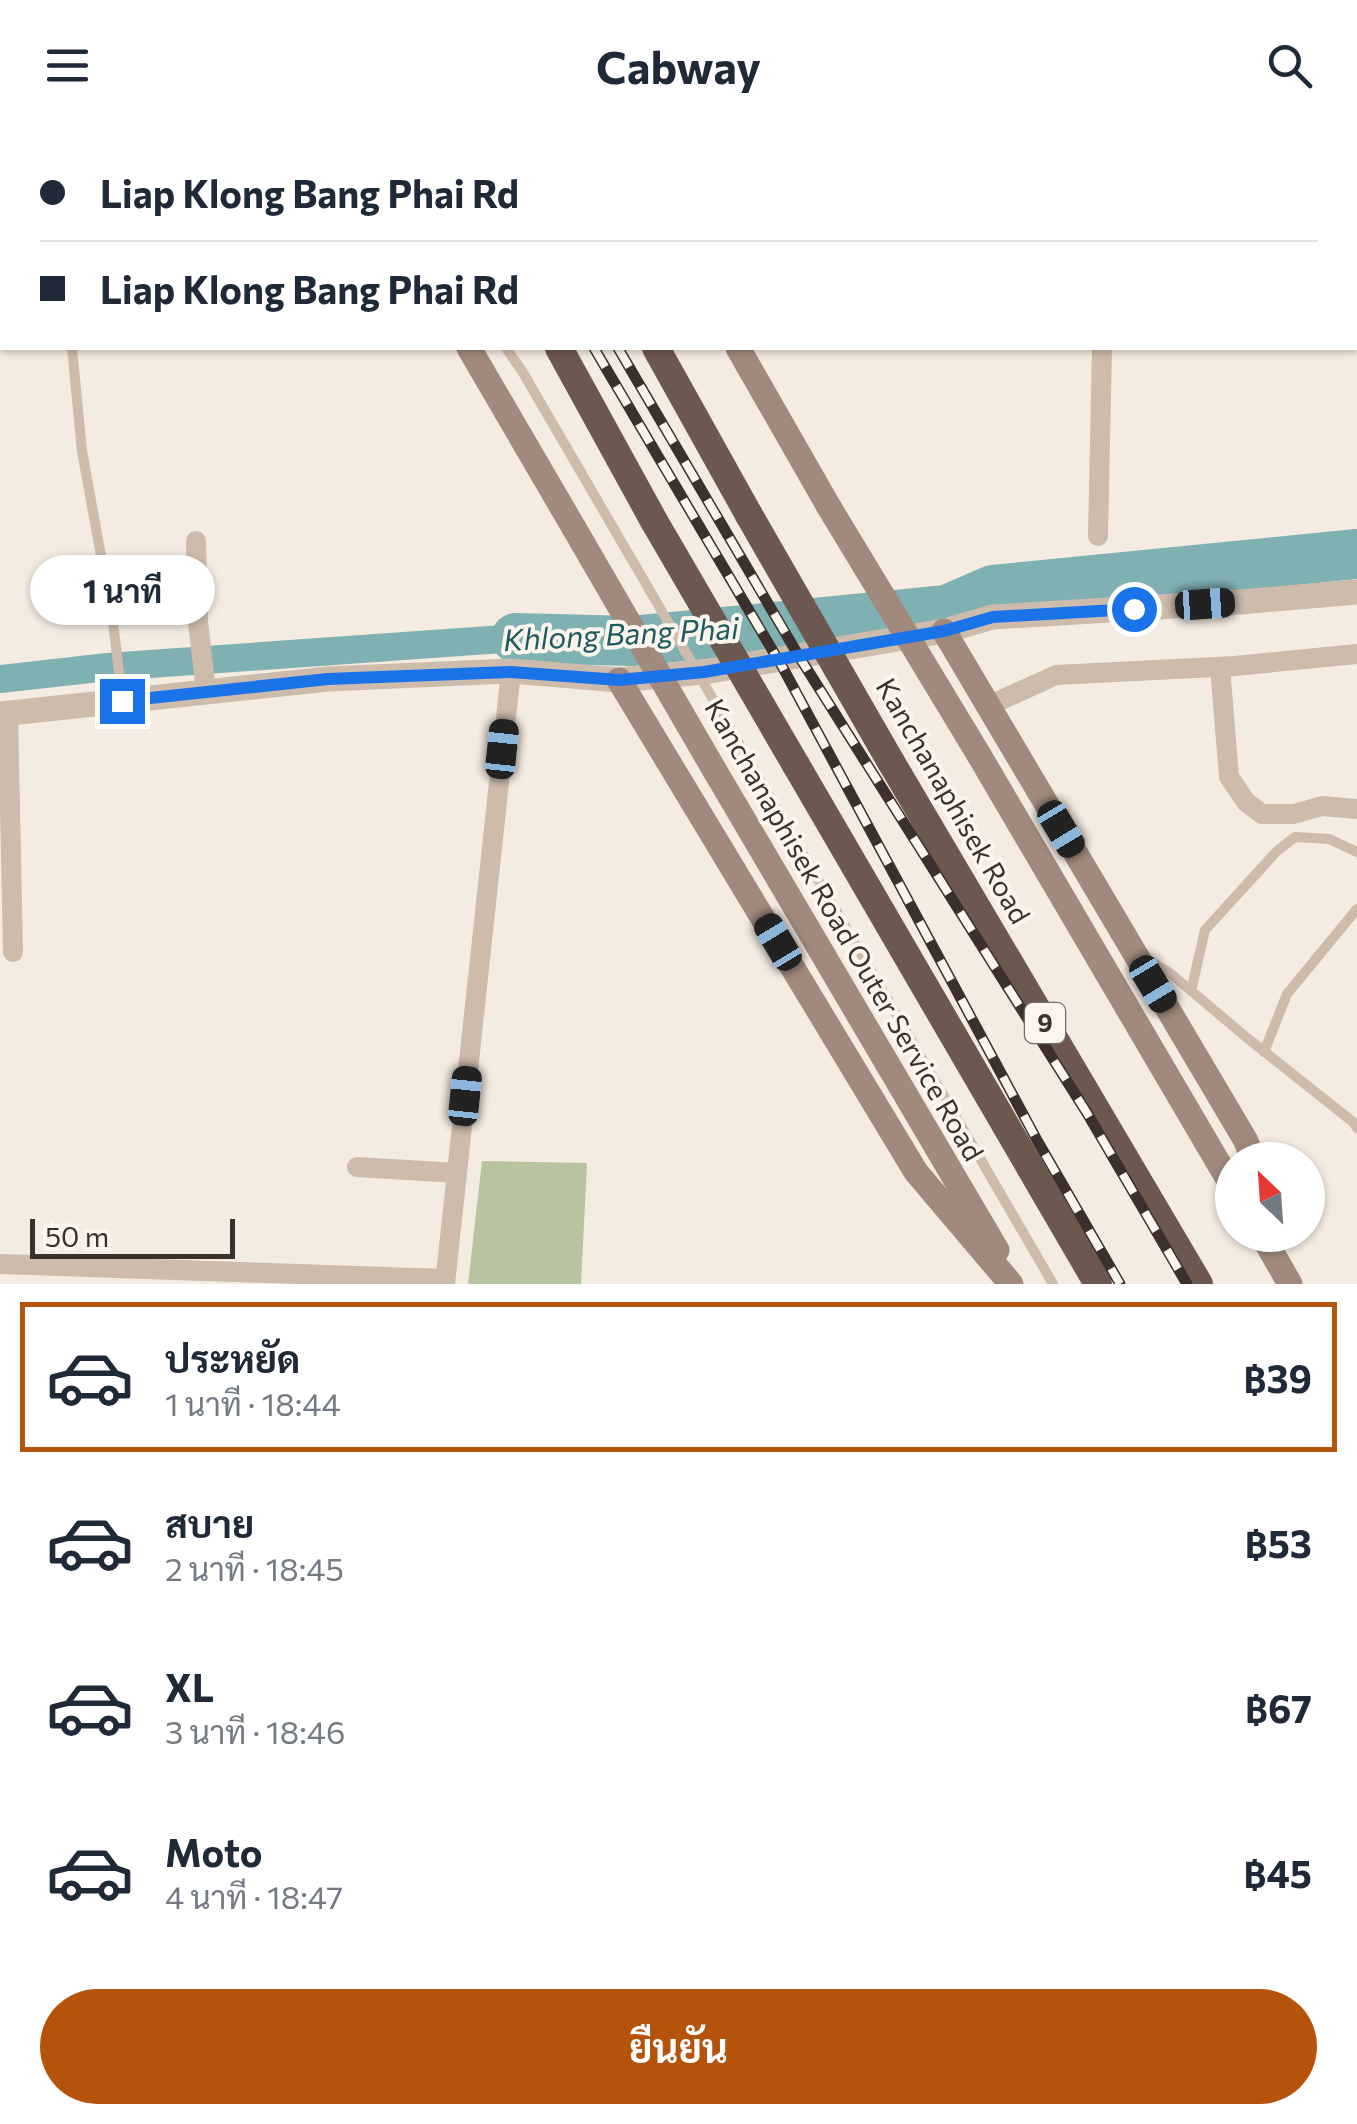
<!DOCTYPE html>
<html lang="th">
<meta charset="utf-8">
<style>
:root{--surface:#fff;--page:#f2f2f3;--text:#1f2937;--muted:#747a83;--line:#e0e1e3;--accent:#b45309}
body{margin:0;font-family:Commissioner,Sarabun,sans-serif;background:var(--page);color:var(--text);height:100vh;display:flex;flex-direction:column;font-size:38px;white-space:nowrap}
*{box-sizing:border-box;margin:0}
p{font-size:32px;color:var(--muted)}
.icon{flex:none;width:55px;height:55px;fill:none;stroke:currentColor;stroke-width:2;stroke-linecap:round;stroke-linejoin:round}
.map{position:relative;height:1154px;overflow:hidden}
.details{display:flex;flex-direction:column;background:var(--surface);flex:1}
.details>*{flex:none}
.guide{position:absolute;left:0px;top:0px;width:1358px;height:220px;box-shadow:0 2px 8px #0004;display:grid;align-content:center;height:220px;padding:0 40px;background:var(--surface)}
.needle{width:65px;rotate:335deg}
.buttons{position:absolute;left:1215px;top:1012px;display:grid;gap:20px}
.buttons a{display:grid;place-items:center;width:110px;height:110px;border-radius:50%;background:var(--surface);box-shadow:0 2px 8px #0004;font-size:50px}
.scale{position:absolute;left:30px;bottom:25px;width:205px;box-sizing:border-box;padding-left:10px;border:5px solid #3b302b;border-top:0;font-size:28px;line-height:35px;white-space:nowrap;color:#3b302b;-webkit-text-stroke:8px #fbf5ee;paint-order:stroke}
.end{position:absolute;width:45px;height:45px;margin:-22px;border:12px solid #1a73e8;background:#fff;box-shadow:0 0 0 5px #fff}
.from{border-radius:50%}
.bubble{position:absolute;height:70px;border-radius:35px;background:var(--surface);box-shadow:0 2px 8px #0004;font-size:32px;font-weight:700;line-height:70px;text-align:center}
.car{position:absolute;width:30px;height:60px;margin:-30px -15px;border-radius:12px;box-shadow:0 0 8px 2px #0007;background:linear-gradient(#222 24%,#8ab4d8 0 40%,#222 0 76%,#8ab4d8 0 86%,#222 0)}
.guide b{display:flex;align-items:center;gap:35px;height:95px;font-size:38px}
.guide b+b{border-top:2px solid var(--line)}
.guide i{width:25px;height:25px;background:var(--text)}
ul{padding:18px 0 0;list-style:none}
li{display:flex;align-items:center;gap:30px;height:150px;margin:0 20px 15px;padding:0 20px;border:5px solid transparent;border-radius:0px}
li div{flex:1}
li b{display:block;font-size:38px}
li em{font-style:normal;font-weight:700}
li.current{border-color:var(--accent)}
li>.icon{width:90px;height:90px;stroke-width:1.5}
.button{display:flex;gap:20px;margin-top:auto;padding:20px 40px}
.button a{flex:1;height:115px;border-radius:60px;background:var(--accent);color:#fff;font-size:40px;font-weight:700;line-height:115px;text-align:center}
header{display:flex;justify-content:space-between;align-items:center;height:130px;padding:0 40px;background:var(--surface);font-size:45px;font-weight:700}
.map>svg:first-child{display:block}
</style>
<header><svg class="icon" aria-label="menu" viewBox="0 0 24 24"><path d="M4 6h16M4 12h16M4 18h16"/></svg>Cabway<svg class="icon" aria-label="search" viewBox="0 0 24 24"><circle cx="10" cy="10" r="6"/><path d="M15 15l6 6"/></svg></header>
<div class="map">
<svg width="1357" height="1154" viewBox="0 0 1357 1154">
<rect width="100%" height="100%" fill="#f4ebe1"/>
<polygon fill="#b8c4a0" points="482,1031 587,1033 581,1154 468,1154"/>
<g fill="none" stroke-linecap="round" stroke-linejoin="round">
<polyline stroke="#7fb0b2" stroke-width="28" points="0,549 108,537 516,508"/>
<polyline stroke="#7fb0b2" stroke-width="50" points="516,508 632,511 947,480 993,460 1357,424"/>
<g stroke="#cdbbac" stroke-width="10">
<polyline points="82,0 82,2"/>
<polyline points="679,2 682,0"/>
<polyline points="816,2 825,0"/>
<polyline points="72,218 82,321 113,492 122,568"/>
<polyline points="506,218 522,241 685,521"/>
<polyline points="820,753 1053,1154"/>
<polyline points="1148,830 1170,843 1246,907 1353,992 1357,998"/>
<polyline points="1191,861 1205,800 1277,721 1295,707 1329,709 1357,722"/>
<polyline points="1264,922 1287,864 1357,779"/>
</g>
<g stroke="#cdbbac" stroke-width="20">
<polyline points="1106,2 1106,0"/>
<polyline points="1098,406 1102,218"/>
<polyline points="196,411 198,492 206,561"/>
<polyline points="1220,537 1229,647 1246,672 1262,684 1294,684 1322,676 1357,679"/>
<polyline points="988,576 1056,545 1235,536 1357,524"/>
<polyline points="8,583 13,822"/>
<polyline points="357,1037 457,1043"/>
<polyline points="0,1134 445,1149"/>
<polyline points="445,1154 511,541"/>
</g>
<polyline stroke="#cdbbac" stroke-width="25" points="0,584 328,549 511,541 619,550 704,542 944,501 993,487 1240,472 1357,462"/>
<g stroke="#a18a7d" stroke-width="25">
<polyline points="343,0 345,2"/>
<polyline points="613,0 615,2"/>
<polyline points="469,218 574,398"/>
<polyline points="738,218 829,377"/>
<polyline points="944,501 1246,1011 1253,1030"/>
<polyline points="619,550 916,1042 1011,1154"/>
<polyline points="979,625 1232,1056"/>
<polyline points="715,641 997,1120"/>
<polyline points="1262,1105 1290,1154"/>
</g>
<g stroke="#6c584f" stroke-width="28">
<polyline points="437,0 438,2"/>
<polyline points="534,0 535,2"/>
<polyline points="559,218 654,391"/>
<polyline points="656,218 749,385"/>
<polyline points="891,632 1199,1154"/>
<polyline points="796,635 1098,1154"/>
</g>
<defs>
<g id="rail">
<polyline points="467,0 468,2"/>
<polyline points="490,0 492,2"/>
<polyline points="594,218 783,538 1038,1012 1120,1154"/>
<polyline points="618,218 800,528 1087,983 1187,1154"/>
</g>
</defs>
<use href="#rail" stroke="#3b302b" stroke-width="11"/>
<use href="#rail" stroke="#fbf5ee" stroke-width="8" stroke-dasharray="22" stroke-linecap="butt"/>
<polyline stroke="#cdbbac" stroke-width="10" points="685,521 820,753"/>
<g stroke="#a18a7d" stroke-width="25">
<polyline points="829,377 979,625"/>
<polyline points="574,398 715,641"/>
</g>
<g stroke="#6c584f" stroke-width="28">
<polyline points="749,385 891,632"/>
<polyline points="654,391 796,635"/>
</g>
</g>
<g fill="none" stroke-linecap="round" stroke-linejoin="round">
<polyline stroke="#1a73e8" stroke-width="12" points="122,571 328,549 511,542 619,550 704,542 944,501 993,487 1134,479"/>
</g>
<g text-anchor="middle" stroke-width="8" stroke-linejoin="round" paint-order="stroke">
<rect fill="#fbf5ee" stroke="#756b66" stroke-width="2.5" x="1025" y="873" width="40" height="40" rx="8"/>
<g font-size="25" font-weight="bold" fill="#3b302b">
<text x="1045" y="902">9</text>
</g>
<g font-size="28" fill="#3b302b" stroke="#fbf5ee">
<text transform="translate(953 671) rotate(60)" y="10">Kanchanaphisek Road</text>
<text transform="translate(844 800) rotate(60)" y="10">Kanchanaphisek Road Outer Service Road</text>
</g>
<g font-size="30" font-style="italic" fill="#1f5a5e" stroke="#fbf5ee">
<text transform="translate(621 505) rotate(-3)" y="10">Khlong Bang Phai</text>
</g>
</g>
</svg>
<div class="buttons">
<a><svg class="needle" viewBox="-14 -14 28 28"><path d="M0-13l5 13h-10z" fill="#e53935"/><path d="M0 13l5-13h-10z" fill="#747a83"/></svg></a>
</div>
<div class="scale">50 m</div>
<i class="end from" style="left:1134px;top:479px"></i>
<i class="end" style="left:122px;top:571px"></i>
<div class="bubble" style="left:30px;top:425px;width:185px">1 นาที</div>
<i class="car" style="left:1205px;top:474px;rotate:86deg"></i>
<i class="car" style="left:502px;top:619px;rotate:6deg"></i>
<i class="car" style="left:1061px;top:699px;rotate:149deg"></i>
<i class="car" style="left:778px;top:812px;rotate:329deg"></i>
<i class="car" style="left:1153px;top:854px;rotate:149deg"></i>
<i class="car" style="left:465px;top:966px;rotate:6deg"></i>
<div class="guide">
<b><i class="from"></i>Liap Klong Bang Phai Rd</b>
<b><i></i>Liap Klong Bang Phai Rd</b>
</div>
</div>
<section class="details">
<ul>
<li class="current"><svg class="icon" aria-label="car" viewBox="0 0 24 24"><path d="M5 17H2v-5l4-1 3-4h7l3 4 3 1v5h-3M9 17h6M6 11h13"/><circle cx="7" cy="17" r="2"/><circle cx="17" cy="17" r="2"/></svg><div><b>ประหยัด</b><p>1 นาที · 18:44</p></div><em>฿39</em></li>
<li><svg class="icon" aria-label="car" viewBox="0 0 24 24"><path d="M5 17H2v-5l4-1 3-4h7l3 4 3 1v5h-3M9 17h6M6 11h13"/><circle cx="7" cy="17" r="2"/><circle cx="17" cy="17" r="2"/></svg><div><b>สบาย</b><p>2 นาที · 18:45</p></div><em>฿53</em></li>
<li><svg class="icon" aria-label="car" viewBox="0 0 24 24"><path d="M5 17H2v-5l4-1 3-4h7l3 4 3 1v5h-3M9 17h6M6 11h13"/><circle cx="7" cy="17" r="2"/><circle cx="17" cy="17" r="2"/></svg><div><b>XL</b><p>3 นาที · 18:46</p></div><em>฿67</em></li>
<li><svg class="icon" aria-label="car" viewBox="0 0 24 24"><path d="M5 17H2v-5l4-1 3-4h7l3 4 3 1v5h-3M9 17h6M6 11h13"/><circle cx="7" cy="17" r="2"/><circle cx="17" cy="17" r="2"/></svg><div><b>Moto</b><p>4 นาที · 18:47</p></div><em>฿45</em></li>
</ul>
<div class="button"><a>ยืนยัน</a></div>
</section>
